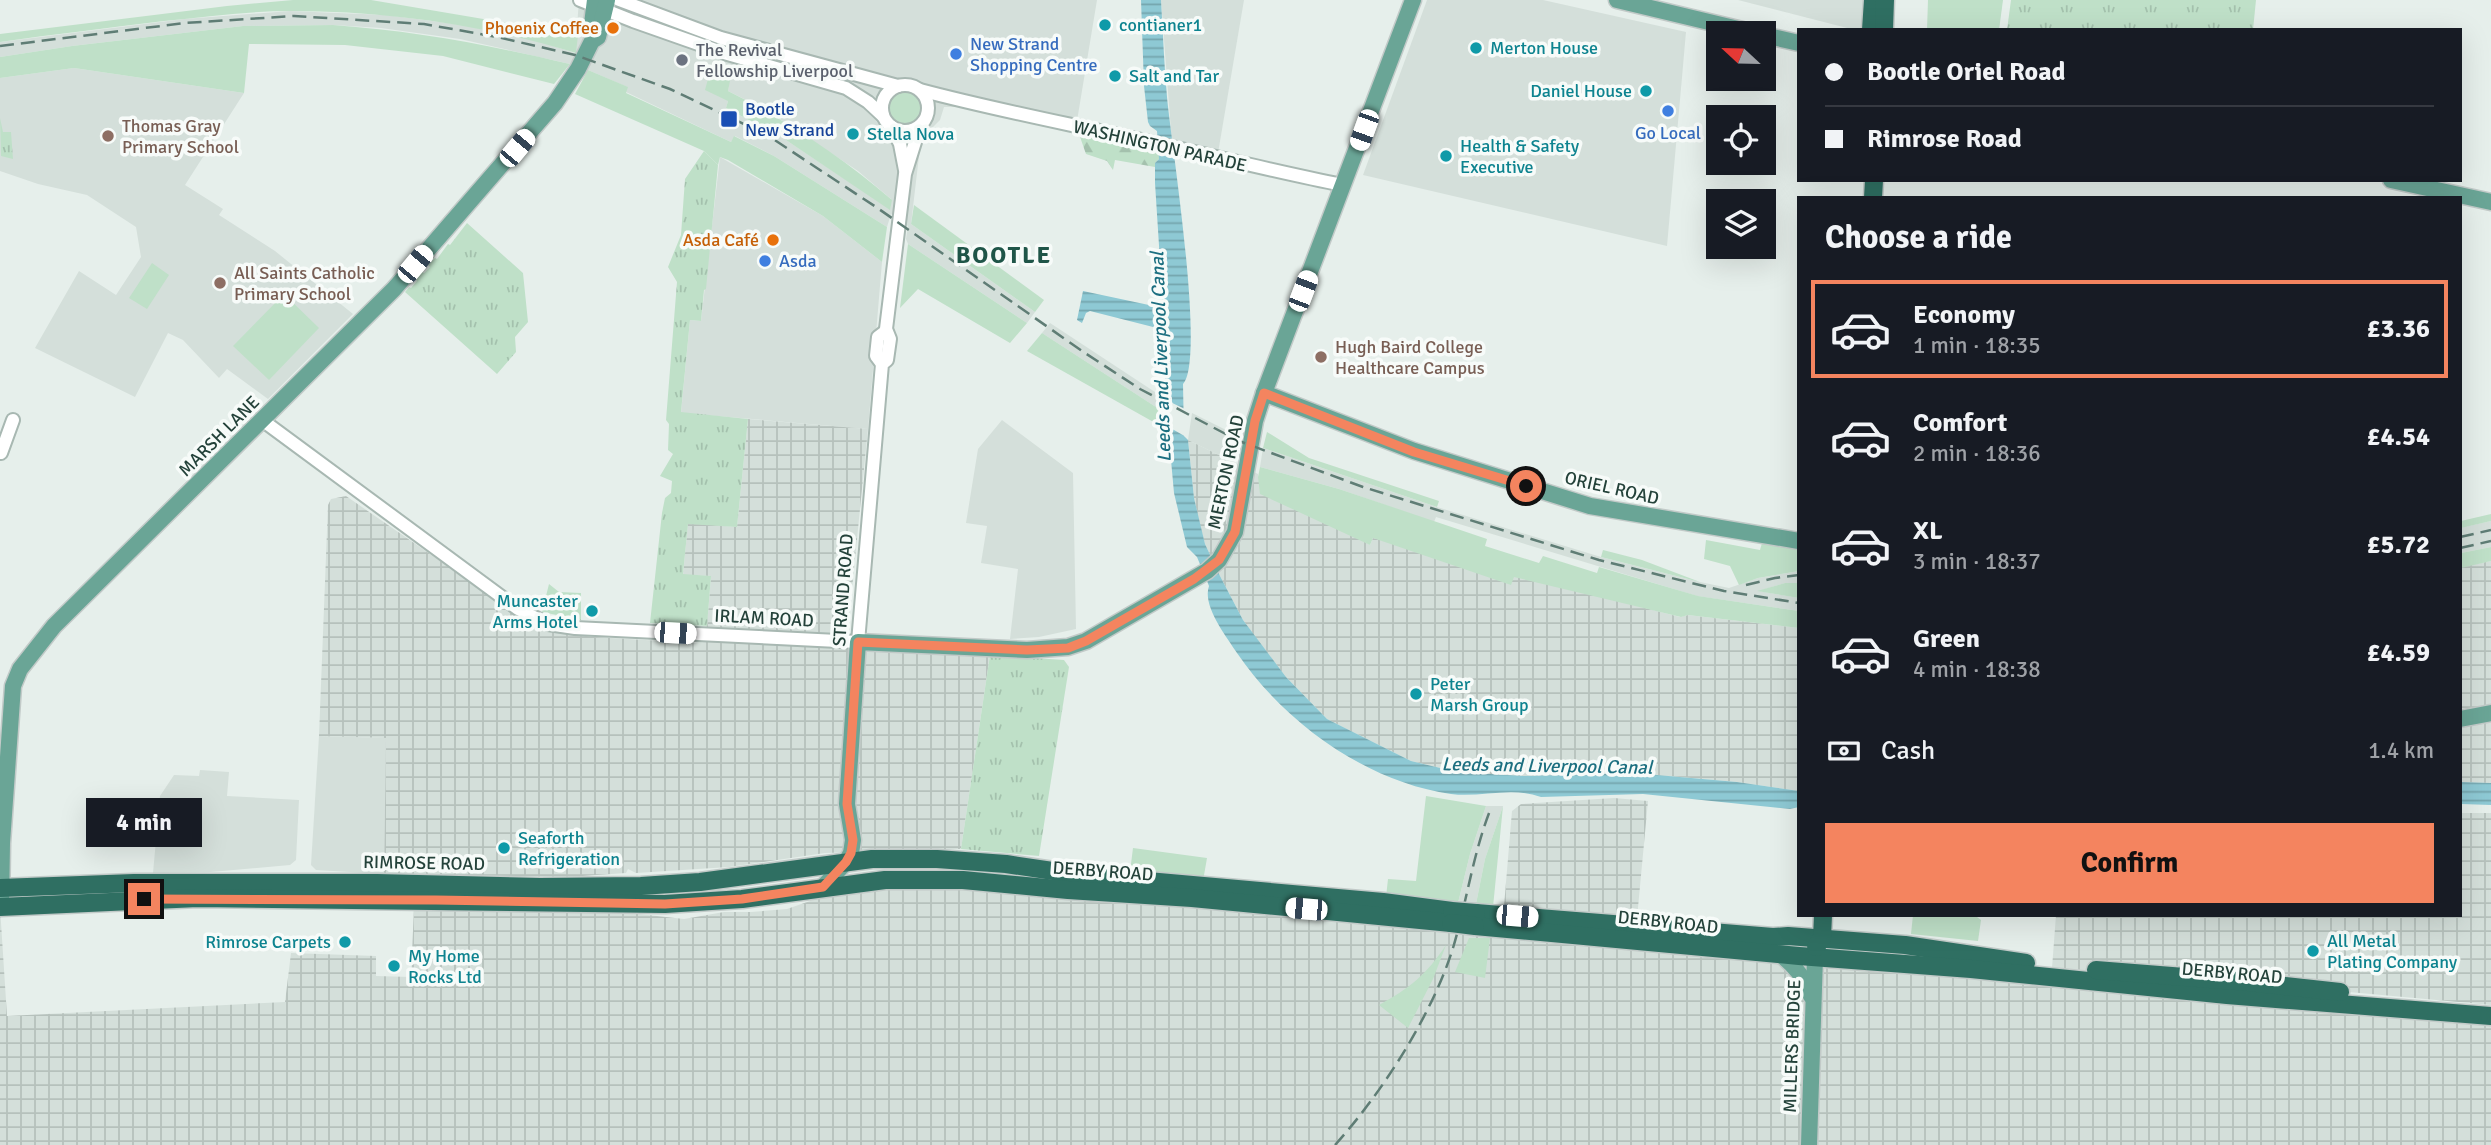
<!DOCTYPE html>
<meta charset="utf-8">
<style>
:root{--surface:#171b24;--page:#20242c;--text:#f1f3f6;--muted:#9ea1a6;--line:#363941;--accent:#f4845f}
body{margin:0;font-family:Signika,sans-serif;background:var(--page);color:var(--text);height:100vh;display:flex;flex-direction:column;font-size:26px;white-space:nowrap}
*{box-sizing:border-box;margin:0}
p{font-size:23px;color:var(--muted)}
.icon{flex:none;width:38px;height:38px;fill:none;stroke:currentColor;stroke-width:2;stroke-linecap:round;stroke-linejoin:round}
.map{position:relative;flex:1;overflow:hidden}
.details{position:absolute;left:1797px;top:196px;width:665px;height:721px;display:flex;flex-direction:column;background:var(--surface);border-radius:0px;box-shadow:0 7px 28px #0002}
.details>*{flex:none}
.top-card{position:absolute;left:1797px;top:28px;width:665px;height:154px;border-radius:0px;box-shadow:0 7px 28px #0002;display:grid;align-content:center;height:154px;padding:0 28px;background:var(--surface)}
.needle{width:46px;rotate:292deg}
.tools{position:absolute;left:1706px;top:21px;display:grid;gap:14px}
.tools a{display:grid;place-items:center;width:70px;height:70px;border-radius:0px;background:var(--surface);box-shadow:0 7px 28px #0002;font-size:35px}
.end{position:absolute;width:32px;height:32px;margin:-16px;border:9px solid #f4845f;background:#111;box-shadow:0 0 0 4px #111}
.from{border-radius:50%}
.bubble{position:absolute;height:49px;border-radius:0px;background:var(--surface);box-shadow:0 7px 28px #0002;font-size:23px;font-weight:800;line-height:49px;text-align:center}
.car{position:absolute;width:21px;height:42px;margin:-21px -10px;border-radius:9px;box-shadow:0 0 5px 2px #0007;background:linear-gradient(#fff 24%,#345 0 40%,#fff 0 76%,#345 0 86%,#fff 0)}
.top-card b{display:flex;align-items:center;gap:24px;height:66px;font-size:26px}
.top-card b+b{border-top:2px solid var(--line)}
.top-card i{width:18px;height:18px;background:var(--text)}
ul{padding:0;list-style:none}
li{display:flex;align-items:center;gap:21px;height:98px;margin:0 14px 10px;padding:0 14px;border:4px solid transparent;border-radius:0px}
li div{flex:1}
li b{display:block;font-size:26px}
li em{font-style:normal;font-weight:800}
li.on{border-color:var(--accent)}
li>.icon{width:63px;height:63px;stroke-width:1.5}
h2{padding:0 28px;font-size:32px;line-height:84px}
.pay{display:flex;align-items:center;gap:18px;height:77px;padding:0 28px;font-size:26px}
.pay p{margin-inline-start:auto}
.action{display:flex;gap:14px;margin-top:auto;padding:14px 28px}
.action a{flex:1;height:80px;border-radius:0px;background:var(--accent);color:#111;font-size:28px;font-weight:800;line-height:80px;text-align:center}
.map>svg:first-child{display:block}
</style>
<div class="map">
<svg width="2491" height="1145" viewBox="0 0 2491 1145">
<defs>
<pattern id="industrial-grid" width="8" height="8" patternUnits="userSpaceOnUse" patternTransform="scale(1.75)"><rect width="8" height="8" fill="#d4dfda"/><path d="M0 4h8M4 0v8" fill="none" stroke="#b6c1bc"/></pattern>
<pattern id="forest-firs" width="22" height="20" patternUnits="userSpaceOnUse" patternTransform="scale(1.75)"><rect width="22" height="20" fill="#bfe0c8"/><path d="M5 1l3.5 6h-7zM16 11l3.5 6h-7z" fill="#a4c1ad"/></pattern>
<pattern id="park-tufts" width="24" height="20" patternUnits="userSpaceOnUse" patternTransform="scale(1.75)"><rect width="24" height="20" fill="#bfe0c8"/><path d="M3 7l-1-3M5 7V3M7 7l1-3M15 17l-1-3M17 17v-4M19 17l1-3" fill="none" stroke="#a4c1ad"/></pattern>
<pattern id="water-rules" width="6" height="5" patternUnits="userSpaceOnUse" patternTransform="scale(1.75)"><rect width="6" height="5" fill="#8ec9d4"/><path d="M0 2.5h6" fill="none" stroke="#74a5ad"/></pattern>
</defs>
<rect width="100%" height="100%" fill="#e6efeb"/>
<g fill="#d4dfda" fill-rule="evenodd">
<path d="M579 0H1097L1075 133 960 107H944L940 120 921 139 911 224 1035 312 1027 323 908 244 906 239 908 226 891 214 887 227 774 156 735 136 731 142 626 92 627 87 588 70 593 58 576 53 570 64 460 39 381 28 333 25 243 26 72 46 0 57V42L184 19 290 11 386 15 463 25 538 41 575 53ZM711 69 730 76 728 91 766 110 858 171 891 199 890 209 783 138 726 108 728 101Z"/>
<polygon points="1161,0 1244,0 1218,153 1172,144"/>
<polygon points="1427,0 1543,0 1686,32 1667,246 1363,175"/>
<polygon points="1738,0 1863,0 1862,30 1855,30"/>
<polygon points="74,68 244,93 185,185 223,209 219,215 275,251 353,314 268,399 227,369 219,378 183,340 168,333 135,397 35,348 79,271 116,295 141,257 136,227 87,195 38,184 0,171 0,78"/>
<polygon points="720,157 823,216 882,262 868,429 681,413 690,320 701,321"/>
<polygon points="1050,323 1161,396 1159,409 1042,333"/>
<polygon points="1192,413 1240,437 1235,463 1188,440"/>
<polygon points="1002,420 1073,473 1076,629 1039,637 1010,639 1018,569 981,563 987,526 966,523 978,449"/>
<polygon points="1263,448 1437,507 1601,557 1700,582 1729,588 1758,578 1799,571 1799,583 1785,583 1759,591 1799,598 1799,611 1697,596 1436,517 1434,522 1339,489 1260,467"/>
<polygon points="2491,521 2491,547 2461,553 2460,528"/>
<polygon points="319,736 386,738 384,874 316,870 311,865"/>
<polygon points="200,770 229,772 227,796 299,800 296,860 290,865 211,872 153,873 160,796 174,775 199,776"/>
<polygon points="1486,806 1503,806 1485,859 1476,904 1458,903 1470,854"/>
</g>
<g fill="url(#industrial-grid)">
<polygon points="748,419 868,429 846,649 990,655 961,849 825,853 729,867 636,873 628,869 626,873 568,877 384,874 386,738 319,736 328,505 331,499 346,496 540,630 594,637 696,643 707,626 711,576 683,575 688,523 737,527"/>
<polygon points="1188,440 1258,474 1258,477 1370,545 1373,538 1680,617 1688,615 1799,628 1799,791 1737,782 1634,773 1524,776 1457,772 1411,761 1327,719 1286,677 1253,634 1243,620 1220,576 1205,544 1199,521 1194,498"/>
<polygon points="2491,561 2491,783 2461,782 2460,567"/>
<polygon points="1614,798 1648,801 1637,918 1504,906 1512,811 1521,804"/>
<polygon points="2461,813 2491,813 2491,1005 2163,975 2052,968 2056,915 2460,915"/>
<polygon points="885,880 2491,1016 2491,1145 0,1145 0,907 7,1016 285,1002 291,953 376,956 376,976 411,977 414,907 495,911 639,914 684,919 724,912 751,912 787,909 810,901 812,889"/>
</g>
<g fill="#bfe0c8">
<path d="M293 0H371L578 35 576 53C483 25 389 11 292 11 249 11 207 17 164 21 109 28 55 34 0 42V34L227 6Z"/>
<polygon points="1928,0 2003,0 1999,30 1927,30"/>
<path d="M333 25C416 31 489 45 570 64L554 84 443 56 345 45 249 44 244 93 74 68 0 78V57L72 46 243 26Z"/>
<path d="M711 68 731 76 728 91C786 120 842 157 892 200L890 210 783 138 726 108 728 101 705 90Z"/>
<polygon points="588,70 628,87 626,93 731,142 734,136 774,156 887,227 882,262 823,216 728,160 720,157 718,165 704,151 575,94"/>
<circle cx="906" cy="108" r="17"/>
<polygon points="914,205 1044,300 1035,312 911,224"/>
<polygon points="908,244 1027,323 1010,343 918,289 900,308"/>
<polygon points="152,263 169,275 147,309 129,298"/>
<polygon points="284,294 319,328 269,380 233,346"/>
<polygon points="1042,333 1159,409 1157,424 1027,351"/>
<polygon points="1267,432 1309,458 1439,501 1437,507 1263,448"/>
<polygon points="1260,467 1339,489 1487,539 1485,546 1539,563 1543,556 1597,573 1599,567 1698,596 1799,611 1799,628 1688,615 1681,617 1514,577 1511,585 1373,538 1370,545 1260,494 1258,477"/>
<polygon points="2491,514 2491,521 2461,528 2461,521"/>
<polygon points="1706,540 1760,550 1762,543 1799,549 1799,571 1758,578 1739,585 1730,566 1704,559"/>
<polygon points="2491,547 2491,561 2461,568 2461,553"/>
<polygon points="1603,550 1642,560 1700,582 1601,557"/>
<polygon points="1785,583 1799,583 1799,598 1757,591"/>
<polygon points="1426,796 1486,806 1470,854 1458,903 1386,897 1388,879 1416,881"/>
<polygon points="1503,806 1493,907 1476,904 1485,859"/>
<polygon points="1133,848 1207,858 1203,881 1130,872"/>
<polygon points="1913,915 1977,917 1981,920 1978,941 1911,934"/>
<polygon points="1469,938 1490,938 1485,978 1455,972"/>
<path d="M1446 945 1433 979 1408 1028 1379 1005C1410 988 1426 975 1446 945Z"/>
</g>
<polygon fill="url(#forest-firs)" points="1079,134 1159,151 1159,159 1155,163 1155,167 1115,160 1113,170 1107,161 1086,154"/>
<g fill="url(#park-tufts)">
<polygon points="2011,0 2256,0 2253,30 2007,30"/>
<polygon points="0,118 3,132 11,132 13,159 1,156"/>
<polygon points="704,151 718,165 706,289 704,290 701,321 690,320 681,412 748,419 737,527 688,524 683,574 711,576 707,626 650,623 662,513 665,498 671,493 672,481 660,476 673,454 668,450 669,424 666,420 677,282 668,267 681,235 685,179"/>
<polygon points="467,223 523,273 528,322 515,337 516,352 497,374 405,292 409,287 411,288 417,281 416,279 422,272 424,273 430,267 428,265 435,258 437,259 448,244 450,245"/>
<polygon points="549,584 559,592 581,593 581,620 542,612"/>
<polygon points="990,655 1064,660 1069,667 1039,856 961,849"/>
</g>
<g fill="url(#water-rules)">
<path d="M1141 0H1161C1163 32 1164 65 1167 97 1171 142 1206 359 1183 384L1184 436 1188 440 1194 498 1205 544 1220 576 1243 620 1286 677 1327 719 1411 761 1457 772 1524 776 1634 773 1737 782 1799 791V807L1790 809 1643 794 1541 797C1511 786 1481 798 1451 794 1366 782 1284 722 1237 653 1226 636 1202 606 1209 586L1197 557 1187 547 1174 493 1169 438 1171 432 1169 382 1165 379V330L1090 311 1086 313 1082 323 1077 320 1083 291 1163 308 1155 183V163L1159 159 1157 131 1150 126 1148 122 1144 86Z"/>
<polygon points="2461,782 2491,783 2491,805 2461,804"/>
</g>
<polygon fill="#e6efeb" points="1166,400 1187,410 1188,438 1167,426"/>
<g fill="none" stroke-linecap="round" stroke-linejoin="round">
<defs>
<g id="minor">
<polyline points="580,0 633,21 724,53 846,88 868,102 883,116"/>
<polyline points="619,0 721,38 898,86"/>
<circle cx="905" cy="108" r="23"/>
<path d="M920 90C995 110 1070 124 1145 141 1211 155 1276 172 1343 185"/>
<polyline points="892,127 900,144 905,170"/>
<polyline points="882,364 876,356 878,337 886,331"/>
<polyline points="262,420 518,609 548,624 575,628 858,642 882,364 887,360 890,339 886,329 905,174 920,126"/>
<polyline points="1,453 13,420"/>
</g>
<g id="major">
<polyline points="1617,0 1755,33"/>
<polyline points="591,32 595,0"/>
<polyline points="1764,35 1799,43"/>
<polyline points="2391,180 2491,202"/>
<polyline points="1264,393 1414,451 1590,506 1799,541"/>
<polyline points="2460,719 2491,713"/>
<polyline points="823,887 846,862 851,853 853,840 847,804 858,642 1027,650 1068,647 1086,641 1207,571 1219,560 1235,532 1255,421 1264,393 1413,0"/>
<polyline points="1,907 2,843 13,686 20,669 54,626 394,289 555,103 578,69 592,41 598,37 607,0"/>
<path d="M1780 954C1795 966 1805 978 1811 996"/>
<polyline points="1809,1145 1815,957"/>
</g>
<g id="highway">
<polyline points="1871,30 1873,0"/>
<polyline points="1884,30 1885,0"/>
<polyline points="1873,198 1874,180"/>
<polyline points="0,888 134,883 377,883 540,887 641,886 700,882 872,859 937,859 1006,864 1080,875 1383,902 1452,911"/>
<polyline points="0,907 198,898 665,904 742,899 885,880 963,880 1068,890 1192,898 1451,923"/>
<polyline points="1476,913 1773,937 1788,936 1905,945 2026,963"/>
<polyline points="1475,926 1799,956 1971,969 2227,995 2491,1016"/>
<polyline points="1816,947 1822,938 1823,915"/>
<polyline points="2096,970 2248,982 2340,992"/>
</g>
</defs>
<use href="#minor" stroke="#a8b8b2" stroke-width="16"/>
<use href="#major" stroke="#c2cac8" stroke-width="19"/>
<use href="#highway" stroke="#c2cac8" stroke-width="21"/>
<use href="#minor" stroke="#fff" stroke-width="12"/>
<use href="#major" stroke="#6aa596" stroke-width="16"/>
<use href="#highway" stroke="#2f6f62" stroke-width="18"/>
<g stroke="#5f7d75" stroke-width="2.5" stroke-dasharray="14 7" stroke-linecap="butt">
<polyline points="0,46 185,23 294,16 424,24 497,37 575,55 670,89 767,135 876,207 1085,353 1140,389 1239,441 1363,487 1599,560 1724,591 1799,603"/>
<polyline points="2460,537 2491,530"/>
<polyline points="2460,548 2491,541"/>
<polyline points="1746,585 1775,578 1799,575"/>
<path d="M1335 1145C1382 1093 1432 1015 1453 948 1467 901 1473 853 1491 808"/>
</g>
<defs>
<g id="highway-bridge">
<polyline points="1452,911 1476,913"/>
<polyline points="1451,923 1475,926"/>
</g>
</defs>
<use href="#highway-bridge" stroke="#c2cac8" stroke-width="21" stroke-linecap="butt"/>
<use href="#highway-bridge" stroke="#2f6f62" stroke-width="18"/>
</g>
<g fill="none" stroke-linecap="round" stroke-linejoin="round">
<polyline stroke="#f4845f" stroke-width="9" points="144,899 436,900 665,904 742,899 823,887 846,862 851,853 853,840 847,804 858,642 1027,650 1068,648 1086,641 1194,579 1219,560 1235,532 1255,421 1264,393 1414,452 1526,486"/>
</g>
<g fill="#0f9aa8" stroke="#f7fbf9" stroke-width="2.5">
<circle cx="1105" cy="25" r="7"/>
<circle cx="1476" cy="48" r="7"/>
<circle cx="1115" cy="76" r="7"/>
<circle cx="1646" cy="91" r="7"/>
<circle cx="853" cy="134" r="7"/>
<circle cx="1446" cy="156" r="7"/>
<circle cx="592" cy="611" r="7"/>
<circle cx="1416" cy="694" r="7"/>
<circle cx="504" cy="848" r="7"/>
<circle cx="345" cy="942" r="7"/>
<circle cx="2313" cy="951" r="7"/>
<circle cx="394" cy="966" r="7"/>
</g>
<g fill="#e8710a" stroke="#f7fbf9" stroke-width="2.5">
<circle cx="613" cy="28" r="7"/>
<circle cx="773" cy="240" r="7"/>
</g>
<g fill="#3f7fe0" stroke="#f7fbf9" stroke-width="2.5">
<circle cx="956" cy="54" r="7"/>
<circle cx="1668" cy="111" r="7"/>
<circle cx="765" cy="261" r="7"/>
</g>
<circle fill="#6b7280" stroke="#f7fbf9" stroke-width="2.5" cx="682" cy="60" r="7"/>
<rect fill="#1a4fb4" stroke="#f7fbf9" stroke-width="2.5" x="720" y="110" width="18" height="18" rx="3.5"/>
<g fill="#8d6e63" stroke="#f7fbf9" stroke-width="2.5">
<circle cx="108" cy="136" r="7"/>
<circle cx="220" cy="283" r="7"/>
<circle cx="1321" cy="357" r="7"/>
</g>
<g text-anchor="middle" stroke-width="7" stroke-linejoin="round" paint-order="stroke">
<g font-size="18" fill="#0d838f" stroke="#f7fbf9" text-anchor="start">
<text x="1119" y="31">contianer1</text>
<text x="1490" y="54">Merton House</text>
<text x="1129" y="82">Salt and Tar</text>
<text x="1632" y="97" text-anchor="end">Daniel House</text>
<text x="867" y="140">Stella Nova</text>
<text x="1460" y="152">Health &amp; Safety<tspan x="1460" dy="21">Executive</tspan></text>
<text x="578" y="607" text-anchor="end">Muncaster<tspan x="578" dy="21">Arms Hotel</tspan></text>
<text x="1430" y="690">Peter<tspan x="1430" dy="21">Marsh Group</tspan></text>
<text x="518" y="844">Seaforth<tspan x="518" dy="21">Refrigeration</tspan></text>
<text x="2327" y="947">All Metal<tspan x="2327" dy="21">Plating Company</tspan></text>
<text x="331" y="948" text-anchor="end">Rimrose Carpets</text>
<text x="408" y="962">My Home<tspan x="408" dy="21">Rocks Ltd</tspan></text>
</g>
<g font-size="18" fill="#c56008" stroke="#f7fbf9" text-anchor="end">
<text x="599" y="34">Phoenix Coffee</text>
<text x="759" y="246">Asda Café</text>
</g>
<g font-size="18" fill="#366cbe" stroke="#f7fbf9" text-anchor="start">
<text x="970" y="50">New Strand<tspan x="970" dy="21">Shopping Centre</tspan></text>
<text x="1668" y="139" text-anchor="middle">Go Local</text>
<text x="779" y="267">Asda</text>
</g>
<g font-size="18" fill="#5b616d" stroke="#f7fbf9" text-anchor="start">
<text x="696" y="56">The Revival<tspan x="696" dy="21">Fellowship Liverpool</tspan></text>
</g>
<g font-size="18" fill="#164399" stroke="#f7fbf9" text-anchor="start">
<text x="745" y="115">Bootle<tspan x="745" dy="21">New Strand</tspan></text>
</g>
<g font-size="18" fill="#785e54" stroke="#f7fbf9" text-anchor="start">
<text x="122" y="132">Thomas Gray<tspan x="122" dy="21">Primary School</tspan></text>
<text x="234" y="279">All Saints Catholic<tspan x="234" dy="21">Primary School</tspan></text>
<text x="1335" y="353">Hugh Baird College<tspan x="1335" dy="21">Healthcare Campus</tspan></text>
</g>
<g font-size="18" fill="#24423a" stroke="#f7fbf9">
<text transform="translate(1160 146) rotate(13)" y="6">WASHINGTON PARADE</text>
<text transform="translate(219 436) rotate(-45)" y="6">MARSH LANE</text>
<text transform="translate(1226 472) rotate(-78)" y="6">MERTON ROAD</text>
<text transform="translate(1612 488) rotate(13)" y="6">ORIEL ROAD</text>
<text transform="translate(843 590) rotate(-86)" y="6">STRAND ROAD</text>
<text transform="translate(764 618) rotate(3)" y="6">IRLAM ROAD</text>
<text transform="translate(424 863) rotate(1)" y="6">RIMROSE ROAD</text>
<text transform="translate(1103 871) rotate(4)" y="6">DERBY ROAD</text>
<text transform="translate(1668 922) rotate(6)" y="6">DERBY ROAD</text>
<text transform="translate(2232 973) rotate(5)" y="6">DERBY ROAD</text>
<text transform="translate(1792 1046) rotate(-88)" y="6">MILLERS BRIDGE</text>
</g>
<g font-size="19" font-style="italic" fill="#1c6f80" stroke="#f7fbf9">
<text transform="translate(1160 357) rotate(-92)" y="7">Leeds and Liverpool Canal</text>
<text transform="translate(1547 765) rotate(1)" y="7">Leeds and Liverpool Canal</text>
</g>
<g font-size="24" font-weight="bold" letter-spacing="2" fill="#1f5548" stroke="#f7fbf9">
<text x="1004" y="263">BOOTLE</text>
</g>
</g>
</svg>
<div class="tools">
<a><svg class="needle" viewBox="-14 -14 28 28"><path d="M0-13l5 13h-10z" fill="#e53935"/><path d="M0 13l5-13h-10z" fill="#9ea1a6"/></svg></a>
<a><svg class="icon" aria-label="locate" viewBox="0 0 24 24"><circle cx="12" cy="12" r="6"/><path d="M12 2v4M12 18v4M2 12h4M18 12h4"/></svg></a>
<a><svg class="icon" aria-label="layers" viewBox="0 0 24 24"><path d="M12 4l9 5-9 5-9-5zM3 14l9 5 9-5"/></svg></a>
</div>
<i class="end from" style="left:1526px;top:486px"></i>
<i class="end" style="left:144px;top:899px"></i>
<div class="bubble" style="left:86px;top:798px;width:116px">4 min</div>
<i class="car" style="left:1364px;top:130px;rotate:200deg"></i>
<i class="car" style="left:517px;top:148px;rotate:40deg"></i>
<i class="car" style="left:415px;top:264px;rotate:40deg"></i>
<i class="car" style="left:1303px;top:291px;rotate:21deg"></i>
<i class="car" style="left:675px;top:633px;rotate:93deg"></i>
<i class="car" style="left:1306px;top:909px;rotate:275deg"></i>
<i class="car" style="left:1517px;top:916px;rotate:95deg"></i>
<div class="top-card">
<b><i class="from"></i>Bootle Oriel Road</b>
<b><i></i>Rimrose Road</b>
</div>
<section class="details">
<h2>Choose a ride</h2>
<ul>
<li class="on"><svg class="icon" aria-label="car" viewBox="0 0 24 24"><path d="M5 17H2v-5l4-1 3-4h7l3 4 3 1v5h-3M9 17h6M6 11h13"/><circle cx="7" cy="17" r="2"/><circle cx="17" cy="17" r="2"/></svg><div><b>Economy</b><p>1 min · 18:35</p></div><em>£3.36</em></li>
<li><svg class="icon" aria-label="car" viewBox="0 0 24 24"><path d="M5 17H2v-5l4-1 3-4h7l3 4 3 1v5h-3M9 17h6M6 11h13"/><circle cx="7" cy="17" r="2"/><circle cx="17" cy="17" r="2"/></svg><div><b>Comfort</b><p>2 min · 18:36</p></div><em>£4.54</em></li>
<li><svg class="icon" aria-label="car" viewBox="0 0 24 24"><path d="M5 17H2v-5l4-1 3-4h7l3 4 3 1v5h-3M9 17h6M6 11h13"/><circle cx="7" cy="17" r="2"/><circle cx="17" cy="17" r="2"/></svg><div><b>XL</b><p>3 min · 18:37</p></div><em>£5.72</em></li>
<li><svg class="icon" aria-label="car" viewBox="0 0 24 24"><path d="M5 17H2v-5l4-1 3-4h7l3 4 3 1v5h-3M9 17h6M6 11h13"/><circle cx="7" cy="17" r="2"/><circle cx="17" cy="17" r="2"/></svg><div><b>Green</b><p>4 min · 18:38</p></div><em>£4.59</em></li>
</ul>
<div class="pay"><svg class="icon" aria-label="cash" viewBox="0 0 24 24"><path d="M3 7h18v10H3z"/><circle cx="12" cy="12" r="2"/></svg>Cash<p>1.4 km</p></div>
<div class="action"><a>Confirm</a></div>
</section>
</div>
